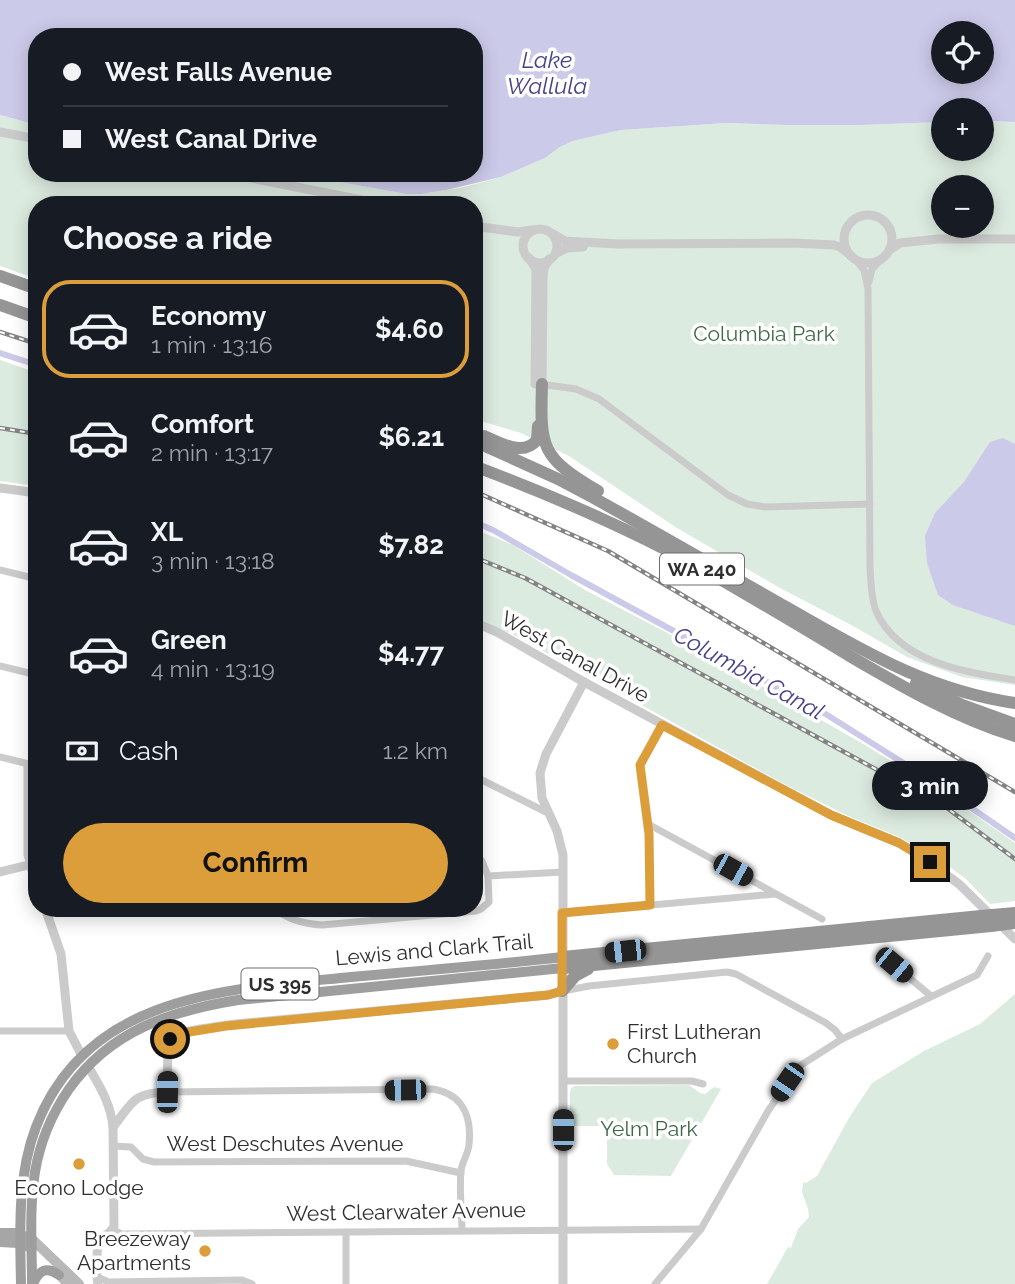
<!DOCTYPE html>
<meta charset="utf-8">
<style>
:root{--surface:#171b24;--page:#20242c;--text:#f1f3f6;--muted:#9ea1a6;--line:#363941;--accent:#db9e3a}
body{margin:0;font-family:Raleway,sans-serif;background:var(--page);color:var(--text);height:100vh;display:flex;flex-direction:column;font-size:26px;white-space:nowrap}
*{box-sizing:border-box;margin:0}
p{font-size:23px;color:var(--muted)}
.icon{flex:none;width:38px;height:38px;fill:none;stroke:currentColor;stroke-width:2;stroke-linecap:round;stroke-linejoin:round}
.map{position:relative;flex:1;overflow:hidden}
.drawer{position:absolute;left:28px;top:196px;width:455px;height:721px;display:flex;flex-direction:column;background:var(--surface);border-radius:28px;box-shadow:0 4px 18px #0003}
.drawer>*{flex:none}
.top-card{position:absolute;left:28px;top:28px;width:455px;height:154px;border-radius:28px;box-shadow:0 4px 18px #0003;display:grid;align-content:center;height:154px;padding:0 35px;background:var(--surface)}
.controls{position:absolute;left:931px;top:21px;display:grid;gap:14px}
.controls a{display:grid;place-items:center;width:63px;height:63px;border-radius:50%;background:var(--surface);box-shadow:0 4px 18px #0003;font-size:35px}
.end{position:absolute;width:32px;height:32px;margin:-16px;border:9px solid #db9e3a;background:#111;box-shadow:0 0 0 4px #111}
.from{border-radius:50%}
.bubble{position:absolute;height:49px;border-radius:24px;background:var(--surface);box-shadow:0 4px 18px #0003;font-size:23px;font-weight:700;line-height:49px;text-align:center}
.car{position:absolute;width:21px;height:42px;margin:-21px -10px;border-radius:9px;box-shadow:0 0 5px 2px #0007;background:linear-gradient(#222 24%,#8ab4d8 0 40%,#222 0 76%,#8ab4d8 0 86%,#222 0)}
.top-card b{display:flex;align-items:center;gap:24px;height:66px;font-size:26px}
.top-card b+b{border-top:2px solid var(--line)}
.top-card i{width:18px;height:18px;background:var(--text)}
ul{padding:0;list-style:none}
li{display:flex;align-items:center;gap:21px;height:98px;margin:0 14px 10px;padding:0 21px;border:4px solid transparent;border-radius:28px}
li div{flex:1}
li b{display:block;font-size:26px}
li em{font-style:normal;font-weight:700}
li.active{border-color:var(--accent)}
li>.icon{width:63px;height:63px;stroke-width:1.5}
h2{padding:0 35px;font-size:32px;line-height:84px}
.pay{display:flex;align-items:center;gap:18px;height:77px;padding:0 35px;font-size:26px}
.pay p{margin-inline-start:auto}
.button{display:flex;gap:14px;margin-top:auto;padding:14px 35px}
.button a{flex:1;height:80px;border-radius:42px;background:var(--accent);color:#111;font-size:28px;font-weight:700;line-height:80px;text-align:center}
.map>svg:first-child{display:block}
</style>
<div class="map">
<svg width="1015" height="1284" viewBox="0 0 1015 1284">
<rect width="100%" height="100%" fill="#fff"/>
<g fill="#dcebdf" fill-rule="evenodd">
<path d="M0 115 37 125V173H291L406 194 428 193 465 187 501 177 545 158 560 147 573 141 621 130 727 123 785 125H862L943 122V149H982V121L1015 122V685L962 677 907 657 853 626 780 588 677 528 569 456 521 433 474 419V205H37V279L0 266ZM943 187H982V226H943Z"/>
<polygon points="0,360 37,373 37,486 0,481"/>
<polygon points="474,529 513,545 585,590 679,639 865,745 949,797 1015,843 1015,901 990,904 966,879 932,854 895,835 846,815 786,785 524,640 474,616"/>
<polygon points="1015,994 1015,1284 767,1284 788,1247 791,1248 798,1229 809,1217 808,1209 802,1192 803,1182 806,1183 817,1176 849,1118 872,1083 924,1051 980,1024"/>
<polygon points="689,1085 700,1093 705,1094 714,1087 721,1089 671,1176 614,1175 607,1164 607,1126 570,1126 570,1092 571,1088 575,1086"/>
</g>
<g fill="#cccae9" fill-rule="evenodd">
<path d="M0 0H1015V122L982 121V110H943V122L862 125H785L727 123 621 130 573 141 560 147 545 158 501 177 446 190 421 194H406L291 173H474V37H37V125L0 115ZM943 33H982V72H943Z"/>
<polygon points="1003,438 1015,444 1015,626 953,605 938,595 927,563 925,536 935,513 964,482 990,442"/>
</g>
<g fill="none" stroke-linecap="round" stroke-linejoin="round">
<g stroke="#cccae9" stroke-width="6">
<polyline points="0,353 37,365"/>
<polyline points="474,522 493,530 571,575 824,713 932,781 1015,838"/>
</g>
<g stroke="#cbcbcb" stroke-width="7">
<path d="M855 259 864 270 868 289 870 568C871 583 871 598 876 611 899 663 966 672 1015 680"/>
<polyline points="869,282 872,269 881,260"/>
<polyline points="540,384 576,389 599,399 728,495 747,504 765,507 870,504"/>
<polyline points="0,570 37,579"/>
<polyline points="0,666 37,675"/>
<polyline points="0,757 37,766"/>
<polyline points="27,764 27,855 30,865"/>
<polyline points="474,776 548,813"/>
<polyline points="648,824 822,919"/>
<polyline points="474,852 482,861 488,876"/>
<polyline points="650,905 649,834 640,765 662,725"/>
<path d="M274 908C288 920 304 924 322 925L476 911 481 909 489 902 488 876 563 872"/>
<polyline points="562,913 775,894"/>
<polyline points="894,965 931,996"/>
<polyline points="563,991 589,986 727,972 736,974 826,1023 835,1030 842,1039"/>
<polyline points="0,1031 69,1031"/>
<polyline points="563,1081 692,1081 703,1084"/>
<path d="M167 1092 433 1089C463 1094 472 1117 469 1145 468 1154 462 1162 461 1171 459 1190 462 1211 462 1231"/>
<polyline points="113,1146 131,1147 143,1159 154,1162 406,1161 461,1173"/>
<polyline points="113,1230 122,1234 701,1229"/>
<polyline points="346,1232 346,1284"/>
<polyline points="97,1277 109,1282 242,1280 252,1284"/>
<polyline points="655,1284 701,1229 768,1111 798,1067 842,1039 977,975 988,956"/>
</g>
<g stroke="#cbcbcb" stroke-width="9">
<polyline points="0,132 37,139"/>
<polyline points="226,173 387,205"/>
<circle cx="868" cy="239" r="24"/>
<polyline points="474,226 518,232 532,230"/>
<circle cx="540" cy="246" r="17"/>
<polyline points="553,234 565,241 618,244 792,243 834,245 840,247 849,254"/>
<polyline points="891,249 900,243 938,239 1015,239"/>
<polyline points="555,254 567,248 583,247"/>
<polyline points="529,258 536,269 535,384"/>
<polyline points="542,384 543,277 544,268 549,259"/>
<polyline points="0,488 37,493"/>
<polyline points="474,622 497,632 584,682 831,815 899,843 915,852 959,884 1015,939"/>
<polyline points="30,865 37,884"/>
<polyline points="0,872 37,863"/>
<polyline points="45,908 61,954 69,1031 82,1056"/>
<path d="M88 1066C99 1085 111 1104 113 1127L114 1226C111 1234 102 1235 99 1243 96 1250 96 1276 98 1284"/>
<path d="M113 1127C133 1102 133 1093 167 1092L168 1044C169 1042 169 1040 171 1039 178 1030 223 1026 236 1024L548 995 562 991"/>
<polyline points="563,1284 563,855 557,831 542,798 540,773 546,754 584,682"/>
</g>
<g stroke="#b8b8b8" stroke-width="10">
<polyline points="32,1239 79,1284"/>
<polyline points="55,1270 68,1284"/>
</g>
<g stroke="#a6a6a6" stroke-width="10">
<polyline points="0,1233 15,1233 32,1239"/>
<polyline points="0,1242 18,1243 32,1248"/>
</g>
<g stroke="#9e9e9e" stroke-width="10">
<path d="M21 1284C20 1232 17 1176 36 1127 87 993 230 989 351 977 422 971 492 965 563 957"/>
<path d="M32 1284C32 1247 29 1209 35 1172 40 1142 51 1115 69 1089 110 1031 170 1011 238 1000L563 968"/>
<path d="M33 1284C39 1270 46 1266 59 1275"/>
</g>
<g stroke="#959595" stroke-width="12">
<polyline points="0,276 37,289"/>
<polyline points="0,305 37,318"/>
<path d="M542 384C540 449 541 457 598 491"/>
<path d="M484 436C501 443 523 457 537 440L538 426"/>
<path d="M474 441 558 479 592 497C657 533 721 570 786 607 862 650 926 690 1015 703"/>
<path d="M474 466C559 498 642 534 720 579 763 604 806 629 848 655 901 686 956 718 1015 736"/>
<polyline points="916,683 962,705 1015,724"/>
<polyline points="563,957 981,916"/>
<polyline points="563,968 991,926"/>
<polyline points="562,991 575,976 588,969"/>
</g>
<defs>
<g id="rail">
<polyline points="0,332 37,344"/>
<polyline points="0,428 37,434"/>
<polyline points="474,491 608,551 1015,792"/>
<polyline points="474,557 525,578 947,808 1015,859"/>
</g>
</defs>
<use href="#rail" stroke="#838383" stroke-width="4.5"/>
<use href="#rail" stroke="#fff" stroke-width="2" stroke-dasharray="5" stroke-linecap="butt"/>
<g stroke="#959595" stroke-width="12">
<polyline points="981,916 1015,913"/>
<polyline points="991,926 1015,923"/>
</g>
</g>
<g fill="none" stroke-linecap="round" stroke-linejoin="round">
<polyline stroke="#db9e3a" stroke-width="9" points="170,1039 183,1033 226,1026 548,995 562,991 562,913 650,905 649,834 640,765 662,725 831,815 899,843 930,862"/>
</g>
<g fill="#db9e3a" stroke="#fff" stroke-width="2.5">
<circle cx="613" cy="1044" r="7"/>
<circle cx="79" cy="1164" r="7"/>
<circle cx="205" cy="1251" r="7"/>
</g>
<g text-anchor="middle" stroke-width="7" stroke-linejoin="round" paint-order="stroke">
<g fill="#fff" stroke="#6d6d6d" stroke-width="2">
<rect x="660" y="553.5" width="84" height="31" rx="5"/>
<rect x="241.5" y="968.5" width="77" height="31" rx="5"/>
</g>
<g font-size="19" font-weight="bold" fill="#2e2e2e">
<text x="702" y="576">WA 240</text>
<text x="280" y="991">US 395</text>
</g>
<g font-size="21" fill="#3e6747" stroke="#fff">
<text x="764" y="341">Columbia Park</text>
<text x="649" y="1136">Yelm Park</text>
</g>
<g font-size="21" fill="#2e2e2e" stroke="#fff">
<text transform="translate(575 657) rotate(29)" y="7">West Canal Drive</text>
<text transform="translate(434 950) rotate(-5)" y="7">Lewis and Clark Trail</text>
<text x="285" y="1151">West Deschutes Avenue</text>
<text transform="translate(406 1212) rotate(-1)" y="7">West Clearwater Avenue</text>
</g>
<g font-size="21" fill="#2e2e2e" stroke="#fff" text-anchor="start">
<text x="627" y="1039">First Lutheran<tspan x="627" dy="24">Church</tspan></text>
<text x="79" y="1195" text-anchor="middle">Econo Lodge</text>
<text x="191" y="1246" text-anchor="end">Breezeway<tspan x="191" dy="24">Apartments</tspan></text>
</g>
<g font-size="23" font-style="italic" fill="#47418b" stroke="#fff">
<text x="547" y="68">Lake<tspan x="547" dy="26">Wallula</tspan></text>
<text transform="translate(749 673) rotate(29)" y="8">Columbia Canal</text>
</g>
</g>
</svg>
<div class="controls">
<a><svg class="icon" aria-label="locate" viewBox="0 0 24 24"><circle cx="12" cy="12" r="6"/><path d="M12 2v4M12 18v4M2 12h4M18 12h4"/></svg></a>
<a>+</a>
<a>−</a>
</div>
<i class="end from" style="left:170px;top:1039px"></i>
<i class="end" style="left:930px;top:862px"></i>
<div class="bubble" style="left:872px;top:761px;width:116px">3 min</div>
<i class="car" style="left:733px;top:870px;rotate:119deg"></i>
<i class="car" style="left:625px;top:951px;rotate:264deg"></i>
<i class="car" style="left:894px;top:965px;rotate:130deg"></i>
<i class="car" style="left:787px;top:1082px;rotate:214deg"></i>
<i class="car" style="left:405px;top:1090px;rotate:269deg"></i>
<i class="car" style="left:167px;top:1092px;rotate:1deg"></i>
<i class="car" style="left:563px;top:1130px;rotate:0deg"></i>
<div class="top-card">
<b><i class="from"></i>West Falls Avenue</b>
<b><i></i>West Canal Drive</b>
</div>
<section class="drawer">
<h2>Choose a ride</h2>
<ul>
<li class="active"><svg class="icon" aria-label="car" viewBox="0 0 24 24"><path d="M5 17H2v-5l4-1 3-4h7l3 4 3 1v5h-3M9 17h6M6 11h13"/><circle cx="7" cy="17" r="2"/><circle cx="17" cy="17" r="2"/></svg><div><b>Economy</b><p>1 min · 13:16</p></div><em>$4.60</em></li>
<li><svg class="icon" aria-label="car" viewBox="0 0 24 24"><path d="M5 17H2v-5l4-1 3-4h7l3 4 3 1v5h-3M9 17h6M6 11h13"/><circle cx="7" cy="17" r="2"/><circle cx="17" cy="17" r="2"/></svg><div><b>Comfort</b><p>2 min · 13:17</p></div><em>$6.21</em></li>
<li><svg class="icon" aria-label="car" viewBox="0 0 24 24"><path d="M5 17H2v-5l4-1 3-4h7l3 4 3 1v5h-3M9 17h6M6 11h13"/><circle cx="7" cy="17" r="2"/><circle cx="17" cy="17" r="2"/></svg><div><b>XL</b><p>3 min · 13:18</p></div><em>$7.82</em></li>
<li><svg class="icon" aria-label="car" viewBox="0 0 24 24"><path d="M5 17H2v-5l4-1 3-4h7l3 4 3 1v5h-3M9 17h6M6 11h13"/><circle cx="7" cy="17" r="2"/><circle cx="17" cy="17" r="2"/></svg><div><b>Green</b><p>4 min · 13:19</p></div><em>$4.77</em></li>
</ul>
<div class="pay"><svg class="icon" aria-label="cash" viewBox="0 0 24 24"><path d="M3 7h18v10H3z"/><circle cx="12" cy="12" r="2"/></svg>Cash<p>1.2 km</p></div>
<div class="button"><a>Confirm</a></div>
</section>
</div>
